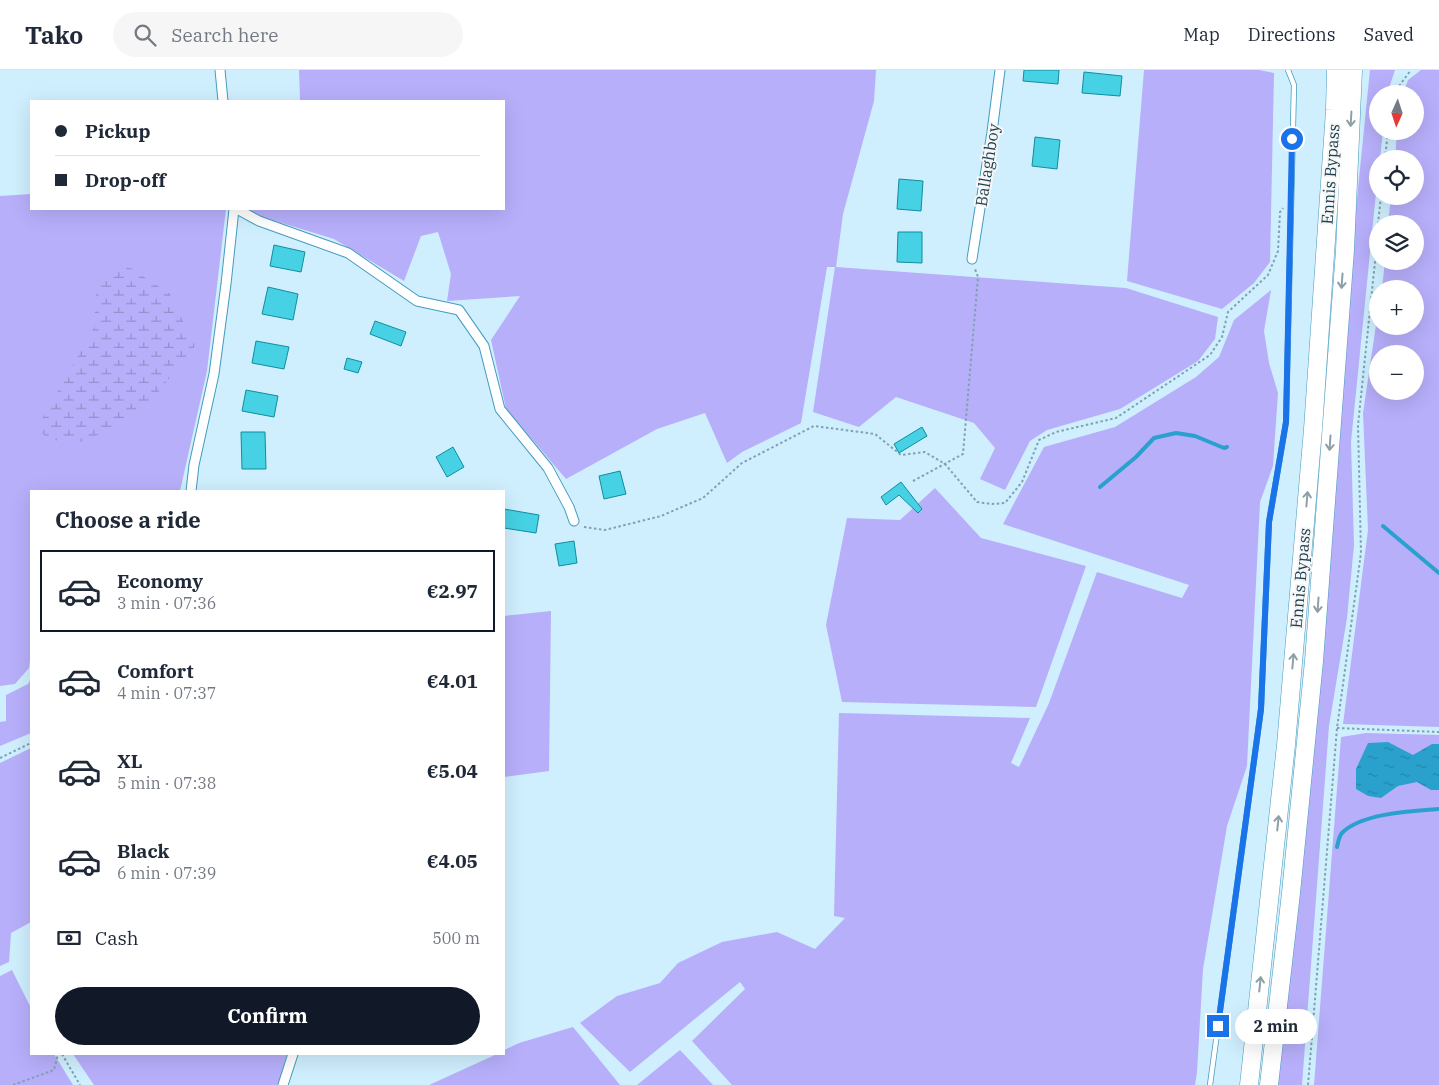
<!DOCTYPE html>
<meta charset="utf-8">
<style>
:root{--surface:#fff;--page:#f6f6f7;--text:#1f2937;--muted:#747a83;--line:#e0e1e3;--accent:#111827}
body{margin:0;font-family:"IBM Plex Serif",serif;background:var(--page);color:var(--text);height:100vh;display:flex;flex-direction:column;font-size:19px;white-space:nowrap}
*{box-sizing:border-box;margin:0}
p{font-size:16px;color:var(--muted)}
.icon{flex:none;width:28px;height:28px;fill:none;stroke:currentColor;stroke-width:2;stroke-linecap:round;stroke-linejoin:round}
.map{position:relative;flex:1;overflow:hidden}
.drawer{position:absolute;left:30px;top:420px;width:475px;height:565px;display:flex;flex-direction:column;background:var(--surface);border-radius:0px;box-shadow:0 5px 20px #0002}
.drawer>*{flex:none}
.banner{position:absolute;left:30px;top:30px;width:475px;height:110px;border-radius:0px;box-shadow:0 5px 20px #0002;display:grid;align-content:center;height:110px;padding:0 25px;background:var(--surface)}
.needle{width:32px;rotate:183deg}
.buttons{position:absolute;left:1369px;top:15px;display:grid;gap:10px}
.buttons a{display:grid;place-items:center;width:55px;height:55px;border-radius:50%;background:var(--surface);box-shadow:0 5px 20px #0002;font-size:25px}
.end{position:absolute;width:22px;height:22px;margin:-11px;border:6px solid #1a73e8;background:#fff;box-shadow:0 0 0 2px #fff}
.from{border-radius:50%}
.bubble{position:absolute;height:35px;border-radius:18px;background:var(--surface);box-shadow:0 5px 20px #0002;font-size:16px;font-weight:800;line-height:35px;text-align:center}
.banner b{display:flex;align-items:center;gap:18px;height:48px;font-size:19px}
.banner b+b{border-top:1px solid var(--line)}
.banner i{width:12px;height:12px;background:var(--text)}
ul{padding:0;list-style:none}
li{display:flex;align-items:center;gap:15px;height:82px;margin:0 10px 8px;padding:0 15px;border:2px solid transparent;border-radius:0px}
li div{flex:1}
li b{display:block;font-size:19px}
li em{font-style:normal;font-weight:800}
li.current{border-color:var(--accent)}
li>.icon{width:45px;height:45px;stroke-width:1.5}
h2{padding:0 25px;font-size:22px;line-height:60px}
.pay{display:flex;align-items:center;gap:12px;height:55px;padding:0 25px;font-size:19px}
.pay p{margin-inline-start:auto}
.action{display:flex;gap:10px;margin-top:auto;padding:10px 25px}
.action a{flex:1;height:58px;border-radius:30px;background:var(--accent);color:#fff;font-size:20px;font-weight:800;line-height:58px;text-align:center}
header{display:flex;align-items:center;gap:30px;box-sizing:border-box;height:70px;padding:0 25px;background:var(--surface);border-bottom:1px solid var(--line)}
header strong{font-size:24px}
nav{display:flex;gap:28px;margin-inline-start:auto;font-size:18px}
.search{width:350px;height:45px;background:var(--page);display:flex;align-items:center;gap:12px;box-sizing:border-box;padding:0 18px;border-radius:28px;color:var(--muted);font-size:19px}
.map>svg:first-child{display:block}
</style>
<header>
<strong>Tako</strong>
<div class="search"><svg class="icon" aria-label="search" viewBox="0 0 24 24"><circle cx="10" cy="10" r="6"/><path d="M15 15l6 6"/></svg>Search here</div>
<nav><a>Map</a><a>Directions</a><a>Saved</a></nav>
</header>
<div class="map">
<svg width="1439" height="1015" viewBox="0 0 1439 1015">
<defs>
<pattern id="wetland-marsh" width="20" height="14" patternUnits="userSpaceOnUse" patternTransform="scale(1.25)"><rect width="20" height="14" fill="#b7affa"/><path d="M1 5h8M5 5V1M11 12h8M15 12V8" fill="none" stroke="#9490cd"/></pattern>
<pattern id="water-ripples" width="26" height="14" patternUnits="userSpaceOnUse" patternTransform="scale(1.25)"><rect width="26" height="14" fill="#2aa1cd"/><path d="M2 4q2-2 4 0t4 0M15 11q2-2 4 0t4 0" fill="none" stroke="#2385a9"/></pattern>
</defs>
<rect width="100%" height="100%" fill="#cfeffe"/>
<g fill="#b7affa" fill-rule="evenodd">
<polygon points="299,0 876,0 874,31 843,144 836,197 1126,218 1218,247 1215,269 1198,291 1120,339 1047,360 1030,371 1005,420 980,409 995,378 974,353 896,327 859,357 813,342 835,197 827,197 801,353 742,382 727,393 705,343 657,359 566,409 506,339 491,270 520,226 447,231 451,204 438,162 421,166 404,211 334,169 259,146 249,139 504,139 504,31 300,31"/>
<polygon points="1144,0 1259,0 1274,3 1270,192 1254,213 1222,239 1127,211"/>
<polygon points="1370,0 1395,0 1387,24 1378,24 1378,61 1383,61 1380,89 1378,89 1377,113 1351,372 1354,475 1347,548 1329,656 1302,1015 1267,1015"/>
<path d="M1421 0H1439V657L1343 654 1368 460 1363 343 1377 248 1378 256H1415V219H1382L1385 191H1415V154H1388L1391 126H1415V89H1395L1397 61H1415V24H1403L1408 10ZM1378 284H1415V321H1378Z"/>
<polygon points="31,124 31,139 226,139 207,301 180,421 31,421 31,583 29,598 15,614 0,616 0,126"/>
<polygon points="1271,220 1264,261 1269,293 1278,323 1273,396 1260,432 1247,696 1227,756 1203,899 1197,1002 1195,1015 732,1015 692,971 745,919 740,912 630,1002 580,953 617,926 660,913 678,893 722,872 777,862 815,879 845,848 834,846 839,643 1030,648 1011,693 1019,697 1049,633 1097,502 1182,528 1189,515 1003,454 1044,377 1115,357 1196,307 1219,287 1234,250"/>
<polygon points="935,418 981,468 1086,496 1036,637 842,632 826,555 847,448 900,450"/>
<polygon points="551,541 549,701 504,707 504,546"/>
<polygon points="31,609 31,663 0,676 0,652 6,651 6,625 28,614"/>
<polygon points="1366,663 1439,665 1439,1015 1314,1015 1341,667"/>
<polygon points="31,678 31,852 11,863 9,892 0,896 0,693"/>
<polygon points="12,900 31,938 31,984 54,984 73,1015 0,1015 0,906"/>
<polygon points="573,957 620,1015 429,1015 497,984 504,984 504,980 519,973"/>
<polygon points="680,980 713,1015 637,1015"/>
<polygon points="73,984 287,984 280,1010 277,1015 94,1015"/>
</g>
<polygon fill="url(#wetland-marsh)" points="123,193 170,224 195,276 148,335 86,372 47,370 38,356 94,258 96,219"/>
<polygon fill="url(#water-ripples)" points="1388,672 1413,685 1432,674 1439,674 1439,720 1431,720 1417,712 1398,716 1381,728 1368,726 1356,719 1356,699 1368,673"/>
<g fill="none" stroke-linecap="round" stroke-linejoin="round">
<g stroke="#2aa1cd" stroke-width="4">
<polyline points="1100,417 1136,387 1154,368 1176,363 1195,366 1224,378 1227,377"/>
<polyline points="1383,456 1439,503"/>
<path d="M1337 777C1338 773 1339 766 1342 763 1361 743 1413 741 1439 739"/>
</g>
</g>
<g fill="#46d1e4" stroke="#118d9c">
<polygon points="1024,0 1059,0 1058,14 1023,11"/>
<polygon points="1084,2 1122,6 1120,26 1082,23"/>
<polygon points="1035,67 1060,70 1057,99 1032,96"/>
<polygon points="899,109 923,111 921,141 897,139"/>
<polygon points="898,162 922,162 922,193 897,192"/>
<polygon points="274,175 305,182 301,202 270,196"/>
<polygon points="268,217 298,224 293,250 262,244"/>
<polygon points="375,251 406,262 401,276 370,264"/>
<polygon points="256,271 289,277 284,299 252,293"/>
<polygon points="347,288 362,292 358,303 344,299"/>
<polygon points="246,320 278,326 274,347 242,341"/>
<polygon points="922,357 927,366 899,383 894,374"/>
<polygon points="241,362 265,362 266,399 242,399"/>
<polygon points="453,377 464,397 447,407 436,387"/>
<polygon points="620,401 626,424 604,429 599,406"/>
<polygon points="901,412 922,439 918,443 899,425 886,435 881,427"/>
<polygon points="504,439 539,445 536,463 504,458"/>
<polygon points="574,471 577,493 559,496 555,474"/>
</g>
<g fill="none" stroke-linecap="round" stroke-linejoin="round">
<defs>
<polyline id="service" points="1210,1015 1261,639 1269,452 1286,352 1294,15 1288,0"/>
<g id="minor">
<polyline points="220,0 223,31"/>
<polyline points="237,139 259,151 348,183 417,231 459,240 484,276 500,339 548,398 569,437 574,451"/>
<polyline points="972,189 992,62 1000,0"/>
<polyline points="191,421 194,395 214,304 226,214 234,139"/>
<polyline points="283,1015 293,984"/>
</g>
<g id="motorway">
<polyline points="1249,1015 1286,675 1313,359 1335,40 1336,0"/>
<polyline points="1269,1015 1291,823 1314,591 1345,180 1353,0"/>
</g>
</defs>
<use href="#service" stroke="#449bbf" stroke-width="6"/>
<use href="#minor" stroke="#449bbf" stroke-width="11"/>
<use href="#motorway" stroke="#449bbf" stroke-width="19"/>
<g stroke="#7fa1b0" stroke-width="2" stroke-dasharray="2.5 2.5" stroke-linecap="butt">
<polyline points="1393,24 1411,0"/>
<polyline points="1385,89 1388,61"/>
<polyline points="1378,154 1381,126"/>
<polyline points="913,411 963,384 978,207 975,199"/>
<polyline points="584,457 605,460 661,446 703,428 742,393 814,356 875,364 901,385 925,382 945,394 977,432 992,434 1005,433 1022,412 1039,370 1056,362 1116,348 1210,285 1222,267 1228,242 1268,205 1278,181 1280,142 1283,138"/>
<polyline points="1337,658 1439,662"/>
<polyline points="0,688 31,673"/>
<polyline points="62,984 80,1015"/>
<polyline points="13,1015 54,1000 58,984"/>
<polyline points="1308,1015 1337,658 1361,483 1358,355 1378,163"/>
</g>
<use href="#service" stroke="#fff" stroke-width="4.5"/>
<use href="#minor" stroke="#fff" stroke-width="9"/>
<use href="#motorway" stroke="#fff" stroke-width="18"/>
</g>
<defs><path id="oneway-shaft" d="M-6 0H5M1.5-3L5.5 0L1.5 3" fill="none" stroke-width="1.6" stroke-linecap="round" stroke-linejoin="round" transform="scale(1.25)"/></defs>
<g stroke="#8ea0a7">
<use href="#oneway-shaft" transform="translate(1351 49) rotate(93)"/>
<use href="#oneway-shaft" transform="translate(1342 211) rotate(94)"/>
<use href="#oneway-shaft" transform="translate(1330 373) rotate(94)"/>
<use href="#oneway-shaft" transform="translate(1307 429) rotate(-85)"/>
<use href="#oneway-shaft" transform="translate(1318 535) rotate(94)"/>
<use href="#oneway-shaft" transform="translate(1293 591) rotate(-85)"/>
<use href="#oneway-shaft" transform="translate(1278 753) rotate(-84)"/>
<use href="#oneway-shaft" transform="translate(1260 914) rotate(-84)"/>
</g>
<g fill="none" stroke-linecap="round" stroke-linejoin="round">
<polyline stroke="#1a73e8" stroke-width="6" points="1218,956 1261,639 1269,452 1286,352 1292,69"/>
</g>
<g text-anchor="middle" stroke-width="4" stroke-linejoin="round" paint-order="stroke">
<g font-size="16" fill="#1c404f" stroke="#f6f6f6">
<text transform="translate(987 95) rotate(-81)" y="6">Ballaghboy</text>
<text transform="translate(1330 104) rotate(-86)" y="6">Ennis Bypass</text>
<text transform="translate(1300 508) rotate(-85)" y="6">Ennis Bypass</text>
</g>
</g>
</svg>
<div class="buttons">
<a><svg class="needle" viewBox="-14 -14 28 28"><path d="M0-13l5 13h-10z" fill="#e53935"/><path d="M0 13l5-13h-10z" fill="#747a83"/></svg></a>
<a><svg class="icon" aria-label="locate" viewBox="0 0 24 24"><circle cx="12" cy="12" r="6"/><path d="M12 2v4M12 18v4M2 12h4M18 12h4"/></svg></a>
<a><svg class="icon" aria-label="layers" viewBox="0 0 24 24"><path d="M12 4l9 5-9 5-9-5zM3 14l9 5 9-5"/></svg></a>
<a>+</a>
<a>−</a>
</div>
<i class="end from" style="left:1292px;top:69px"></i>
<i class="end" style="left:1218px;top:956px"></i>
<div class="bubble" style="left:1235px;top:939px;width:82px">2 min</div>
<div class="banner">
<b><i class="from"></i>Pickup</b>
<b><i></i>Drop-off</b>
</div>
<section class="drawer">
<h2>Choose a ride</h2>
<ul>
<li class="current"><svg class="icon" aria-label="car" viewBox="0 0 24 24"><path d="M5 17H2v-5l4-1 3-4h7l3 4 3 1v5h-3M9 17h6M6 11h13"/><circle cx="7" cy="17" r="2"/><circle cx="17" cy="17" r="2"/></svg><div><b>Economy</b><p>3 min · 07:36</p></div><em>€2.97</em></li>
<li><svg class="icon" aria-label="car" viewBox="0 0 24 24"><path d="M5 17H2v-5l4-1 3-4h7l3 4 3 1v5h-3M9 17h6M6 11h13"/><circle cx="7" cy="17" r="2"/><circle cx="17" cy="17" r="2"/></svg><div><b>Comfort</b><p>4 min · 07:37</p></div><em>€4.01</em></li>
<li><svg class="icon" aria-label="car" viewBox="0 0 24 24"><path d="M5 17H2v-5l4-1 3-4h7l3 4 3 1v5h-3M9 17h6M6 11h13"/><circle cx="7" cy="17" r="2"/><circle cx="17" cy="17" r="2"/></svg><div><b>XL</b><p>5 min · 07:38</p></div><em>€5.04</em></li>
<li><svg class="icon" aria-label="car" viewBox="0 0 24 24"><path d="M5 17H2v-5l4-1 3-4h7l3 4 3 1v5h-3M9 17h6M6 11h13"/><circle cx="7" cy="17" r="2"/><circle cx="17" cy="17" r="2"/></svg><div><b>Black</b><p>6 min · 07:39</p></div><em>€4.05</em></li>
</ul>
<div class="pay"><svg class="icon" aria-label="cash" viewBox="0 0 24 24"><path d="M3 7h18v10H3z"/><circle cx="12" cy="12" r="2"/></svg>Cash<p>500 m</p></div>
<div class="action"><a>Confirm</a></div>
</section>
</div>
